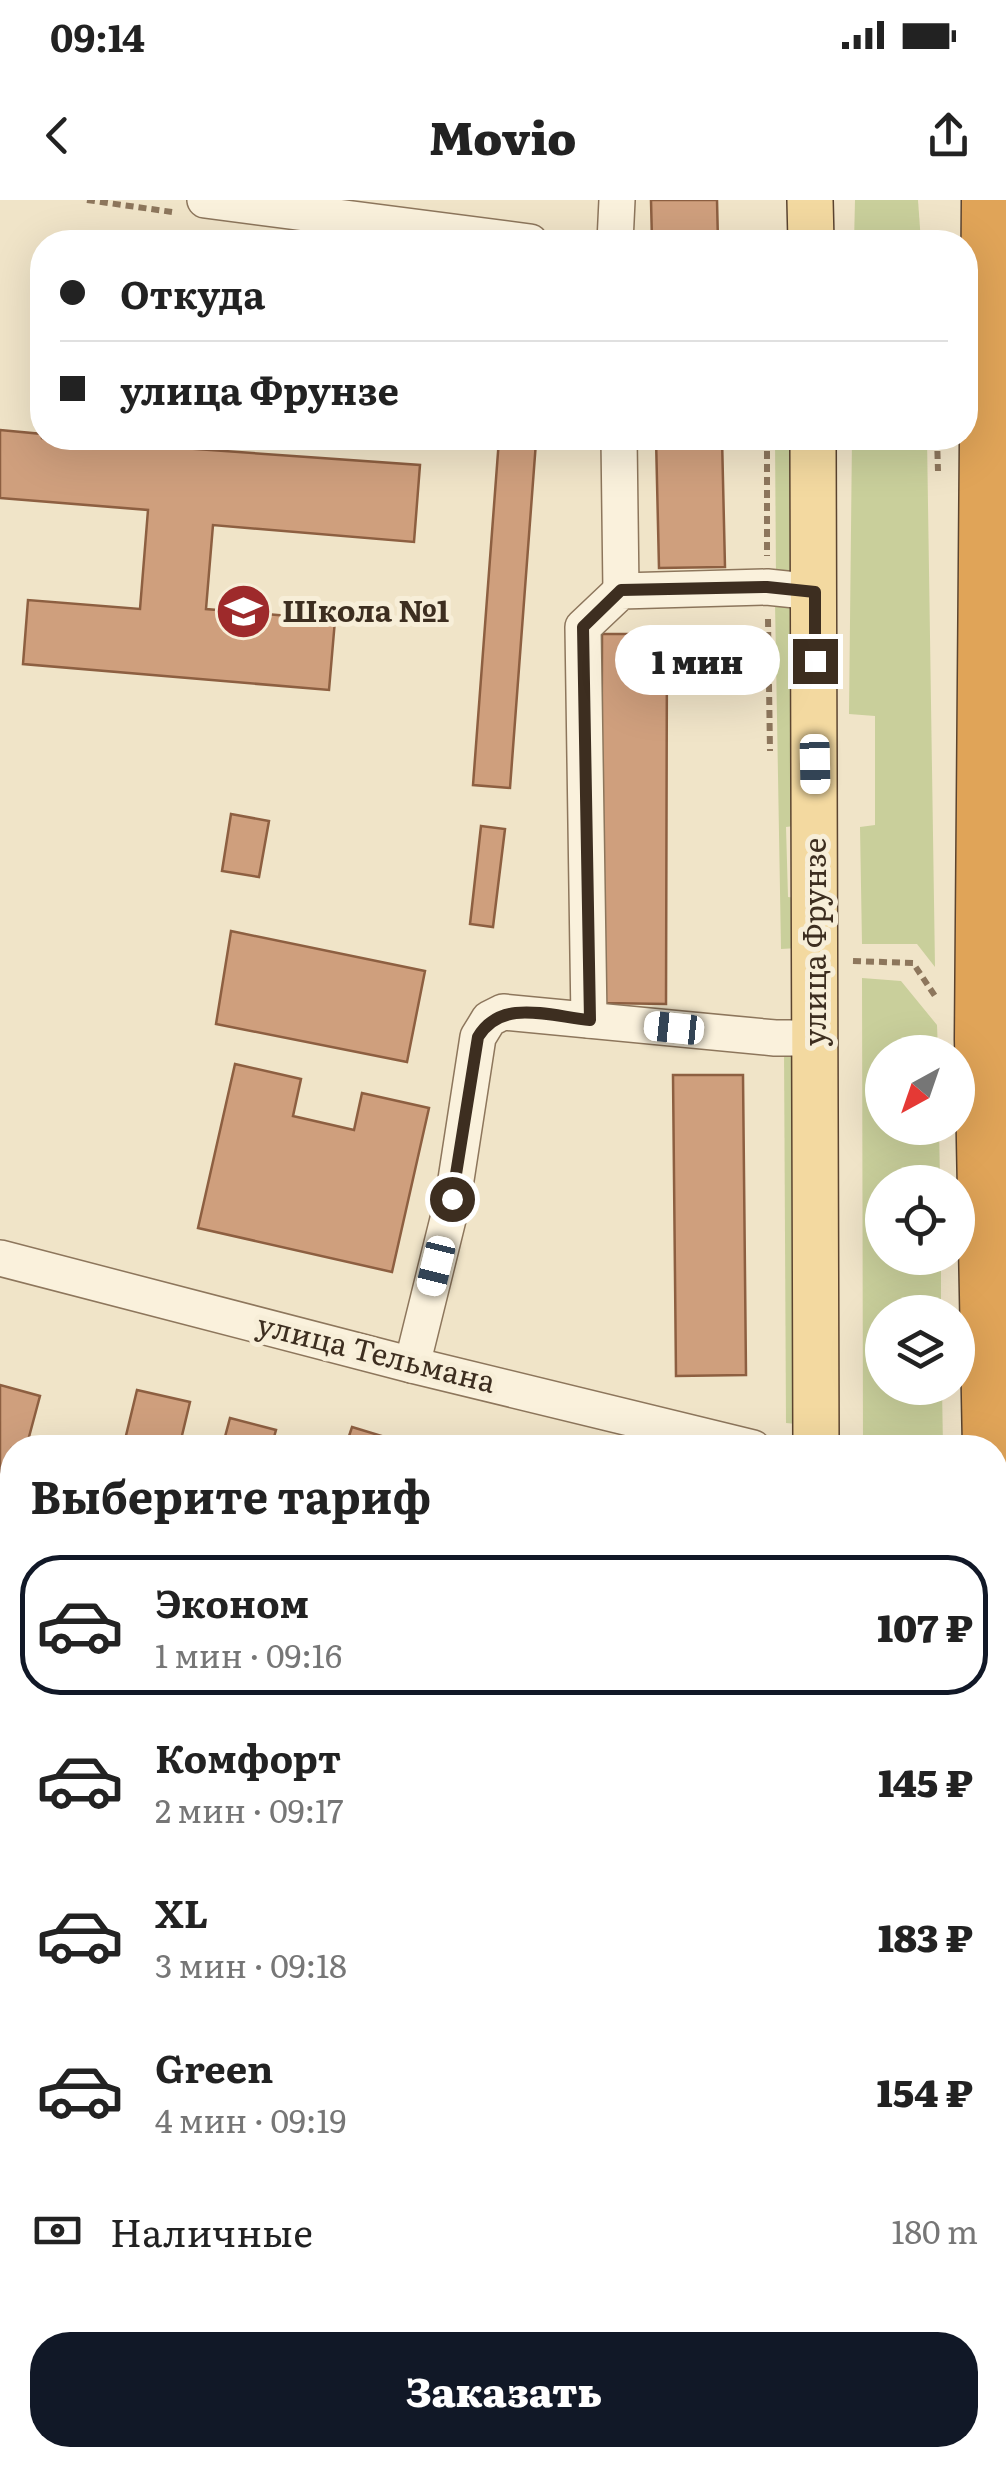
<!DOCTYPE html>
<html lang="ru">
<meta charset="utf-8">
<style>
:root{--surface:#fff;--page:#f2f2f2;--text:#222;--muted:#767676;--line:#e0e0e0;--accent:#111827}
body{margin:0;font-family:Literata,serif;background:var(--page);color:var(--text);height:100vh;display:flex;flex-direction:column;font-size:38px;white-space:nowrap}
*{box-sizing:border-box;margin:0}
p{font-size:32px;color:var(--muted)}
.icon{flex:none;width:55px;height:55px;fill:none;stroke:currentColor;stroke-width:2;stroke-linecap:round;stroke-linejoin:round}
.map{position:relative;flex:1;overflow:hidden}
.drawer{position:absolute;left:0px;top:1235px;width:1008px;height:1032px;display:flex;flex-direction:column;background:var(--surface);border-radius:40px 40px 0 0;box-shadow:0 10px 40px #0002}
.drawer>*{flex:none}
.banner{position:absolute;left:30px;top:30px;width:948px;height:220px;border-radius:40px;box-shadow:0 10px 40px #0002;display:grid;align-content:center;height:220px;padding:0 30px;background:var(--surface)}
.needle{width:65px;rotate:220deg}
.controls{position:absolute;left:865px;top:835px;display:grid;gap:20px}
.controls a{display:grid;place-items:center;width:110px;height:110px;border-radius:50%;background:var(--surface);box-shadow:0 10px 40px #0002;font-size:50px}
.end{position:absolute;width:45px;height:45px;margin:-22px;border:12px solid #3d2e20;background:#fff;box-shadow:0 0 0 5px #fff}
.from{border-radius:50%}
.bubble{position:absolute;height:70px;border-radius:35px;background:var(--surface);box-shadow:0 10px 40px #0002;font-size:32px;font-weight:800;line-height:70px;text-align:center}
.car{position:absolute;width:30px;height:60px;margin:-30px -15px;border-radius:12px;box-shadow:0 0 8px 2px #0007;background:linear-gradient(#fff 24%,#345 0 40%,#fff 0 76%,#345 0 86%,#fff 0)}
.banner b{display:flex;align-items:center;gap:35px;height:95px;font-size:38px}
.banner b+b{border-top:2px solid var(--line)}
.banner i{width:25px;height:25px;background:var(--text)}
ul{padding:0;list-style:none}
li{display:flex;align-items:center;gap:30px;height:140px;margin:0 20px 15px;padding:0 10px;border:5px solid transparent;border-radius:40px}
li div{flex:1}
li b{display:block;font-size:38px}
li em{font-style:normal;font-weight:800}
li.selected{border-color:var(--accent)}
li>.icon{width:90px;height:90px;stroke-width:1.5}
h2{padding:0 30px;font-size:45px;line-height:120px}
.pay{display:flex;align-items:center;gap:25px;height:110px;padding:0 30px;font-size:38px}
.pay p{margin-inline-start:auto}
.button{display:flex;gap:20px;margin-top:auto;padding:20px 30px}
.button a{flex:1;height:115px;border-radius:40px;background:var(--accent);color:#fff;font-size:40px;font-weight:800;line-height:115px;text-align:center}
.status{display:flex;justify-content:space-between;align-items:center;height:70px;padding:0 50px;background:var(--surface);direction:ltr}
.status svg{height:28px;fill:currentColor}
header{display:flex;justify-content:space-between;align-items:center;height:130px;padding:0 30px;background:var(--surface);font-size:45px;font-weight:800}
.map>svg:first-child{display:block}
</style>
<div class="status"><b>09:14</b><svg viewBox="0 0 49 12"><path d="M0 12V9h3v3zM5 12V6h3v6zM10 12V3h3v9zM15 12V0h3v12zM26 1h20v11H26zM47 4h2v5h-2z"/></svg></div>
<header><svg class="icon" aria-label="back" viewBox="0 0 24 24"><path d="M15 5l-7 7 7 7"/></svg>Movio<svg class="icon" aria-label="share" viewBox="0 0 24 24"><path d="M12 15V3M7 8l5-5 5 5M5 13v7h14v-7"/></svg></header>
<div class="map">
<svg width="1006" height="2267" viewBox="0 0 1006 2267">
<rect width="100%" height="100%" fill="#f0e4c8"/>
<g fill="#c9cf9b">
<polygon points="855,0 918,0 921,42 854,42"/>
<polygon points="775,238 794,238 794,382 776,379"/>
<polygon points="852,238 927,238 935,767 917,744 862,744 860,627 875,625 875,516 849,514"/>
<polygon points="775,402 794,404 794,626 786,627 788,697 797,698 798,748 781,749"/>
<polygon points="862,778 901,781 937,825 938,852 882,852 882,928 939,928 940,982 882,982 882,1058 941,1058 941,1112 882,1112 882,1188 942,1188 943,1247 863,1247"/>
<polygon points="784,850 798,850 807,1225 786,1223"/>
<polygon points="0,2035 12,2037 12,2098 0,2096"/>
</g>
<g fill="#cf9f7d" stroke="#8d5f41" stroke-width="2.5">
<polygon points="651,0 717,0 718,42 652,42"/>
<polygon points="0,230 42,234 42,238 420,265 414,342 213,325 206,409 335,420 329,490 23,464 28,400 140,409 148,310 0,298"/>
<polygon points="656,238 722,238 725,367 659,368"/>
<polygon points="499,239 536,242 510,588 473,585"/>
<polygon points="602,434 667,434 666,804 601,803"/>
<polygon points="231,614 269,621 259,677 222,671"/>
<polygon points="481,626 505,629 493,727 470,724"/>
<polygon points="231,731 425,771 407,862 216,824"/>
<polygon points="235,864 301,879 293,916 354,930 362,893 429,908 392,1072 198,1028"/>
<polygon points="673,875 743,875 746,1175 676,1176"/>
<polygon points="0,1185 40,1196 26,1248 12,1248 12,1276 0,1272"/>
<polygon points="137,1190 190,1202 179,1248 123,1248"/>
<polygon points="230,1218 276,1230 271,1248 222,1248"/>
<polygon points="352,1227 405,1243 404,1248 345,1248"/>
</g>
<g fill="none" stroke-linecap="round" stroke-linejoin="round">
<defs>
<g id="minor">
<polyline points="205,0 530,42"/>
<polyline points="615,42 617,0"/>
<polyline points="619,238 621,391"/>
<polyline points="589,820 583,427 621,391 767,387 815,392"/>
<polyline points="0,1058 412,1165 753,1248"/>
<polyline points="412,1165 453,999 478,837 489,819 503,812 775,838 817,838"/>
<polyline points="0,1658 12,1660"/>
<polyline points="0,1755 12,1689"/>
</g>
<g id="major">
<polyline points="810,0 811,42"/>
<polyline points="813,238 816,1248"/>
<polyline points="0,2001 12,2003"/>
</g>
<polyline id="highway" points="988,0 981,839 989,1248"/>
</defs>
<use href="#minor" stroke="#8d765c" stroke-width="38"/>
<use href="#major" stroke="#5b4430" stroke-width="48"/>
<use href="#highway" stroke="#5b4430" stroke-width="55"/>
<g stroke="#8d765c" stroke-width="6" stroke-dasharray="8 5" stroke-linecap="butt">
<polyline points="87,0 172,12"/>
<polyline points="767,238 767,356"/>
<polyline points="937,238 938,271"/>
<polyline points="768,419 770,551"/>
<polyline points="853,761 913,763 937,799"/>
<polyline points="977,2255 977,2267"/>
</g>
<use href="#minor" stroke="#faf1dc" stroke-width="35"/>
<use href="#major" stroke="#f3d9a0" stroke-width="45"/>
<use href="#highway" stroke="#e0a458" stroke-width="52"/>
<g stroke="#3d2e20" stroke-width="8" stroke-dasharray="18 18" stroke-linecap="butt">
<polyline points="0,2191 12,2193"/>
<polyline points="0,2229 12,2231"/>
<polyline points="211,2255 317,2267"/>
<polyline points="713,2255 856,2267"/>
</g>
<defs>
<polyline id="highway-bridge" points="995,1560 1006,2123"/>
</defs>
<use href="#highway-bridge" stroke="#5b4430" stroke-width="55" stroke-linecap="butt"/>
<use href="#highway-bridge" stroke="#e0a458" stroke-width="52"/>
</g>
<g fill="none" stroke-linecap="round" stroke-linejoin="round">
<path stroke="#3d2e20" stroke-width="12" d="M452 999 478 837C501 798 549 816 590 820L583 427 621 390 767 387 815 392V461"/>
</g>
<defs>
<symbol id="school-disc" viewBox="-11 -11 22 22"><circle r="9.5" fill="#9e2a2b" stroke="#f7eed8"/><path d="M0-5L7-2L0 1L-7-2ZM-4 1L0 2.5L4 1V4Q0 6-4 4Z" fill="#fff"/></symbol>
</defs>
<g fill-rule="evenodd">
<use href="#school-disc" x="212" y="380" width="63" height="63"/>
</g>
<g text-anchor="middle" stroke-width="10" stroke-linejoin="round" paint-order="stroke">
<g font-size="30" font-weight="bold" fill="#3d2e20" stroke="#f7eed8" text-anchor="start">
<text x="282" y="422">Школа №1</text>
</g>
<g font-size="30" fill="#3d2e20" stroke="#f7eed8">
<text transform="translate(816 742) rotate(-90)" y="10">улица Фрунзе</text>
<text transform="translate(376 1154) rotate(14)" y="10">улица Тельмана</text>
</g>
</g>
</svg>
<div class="controls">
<a><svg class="needle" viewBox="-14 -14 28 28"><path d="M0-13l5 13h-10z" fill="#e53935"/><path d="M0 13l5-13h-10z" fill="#767676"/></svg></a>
<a><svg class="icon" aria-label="locate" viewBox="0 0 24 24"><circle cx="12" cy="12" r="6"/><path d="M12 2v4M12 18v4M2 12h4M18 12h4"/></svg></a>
<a><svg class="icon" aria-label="layers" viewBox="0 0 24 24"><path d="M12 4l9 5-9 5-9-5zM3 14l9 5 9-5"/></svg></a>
</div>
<i class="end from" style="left:452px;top:999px"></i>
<i class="end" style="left:815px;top:461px"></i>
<div class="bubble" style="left:615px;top:425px;width:165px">1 мин</div>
<i class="car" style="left:815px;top:564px;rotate:179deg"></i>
<i class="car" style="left:674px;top:828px;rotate:276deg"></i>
<i class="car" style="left:436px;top:1066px;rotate:194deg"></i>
<div class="banner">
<b><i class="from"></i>Откуда</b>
<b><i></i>улица Фрунзе</b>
</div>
<section class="drawer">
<h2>Выберите тариф</h2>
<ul>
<li class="selected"><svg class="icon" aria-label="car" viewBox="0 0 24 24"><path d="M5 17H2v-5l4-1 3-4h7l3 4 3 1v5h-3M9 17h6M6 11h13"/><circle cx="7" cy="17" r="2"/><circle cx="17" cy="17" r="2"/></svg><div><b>Эконом</b><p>1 мин · 09:16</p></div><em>107 ₽</em></li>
<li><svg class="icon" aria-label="car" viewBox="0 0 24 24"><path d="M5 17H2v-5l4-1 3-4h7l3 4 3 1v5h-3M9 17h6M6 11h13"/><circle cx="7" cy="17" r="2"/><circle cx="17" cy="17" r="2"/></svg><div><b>Комфорт</b><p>2 мин · 09:17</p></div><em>145 ₽</em></li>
<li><svg class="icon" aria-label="car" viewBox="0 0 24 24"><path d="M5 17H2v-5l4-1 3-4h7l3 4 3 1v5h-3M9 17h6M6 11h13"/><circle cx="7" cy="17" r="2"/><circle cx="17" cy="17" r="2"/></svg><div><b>XL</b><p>3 мин · 09:18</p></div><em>183 ₽</em></li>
<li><svg class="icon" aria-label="car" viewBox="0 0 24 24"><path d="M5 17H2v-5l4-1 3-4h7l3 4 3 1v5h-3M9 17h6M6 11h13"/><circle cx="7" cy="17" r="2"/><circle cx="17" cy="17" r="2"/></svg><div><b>Green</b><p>4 мин · 09:19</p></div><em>154 ₽</em></li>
</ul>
<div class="pay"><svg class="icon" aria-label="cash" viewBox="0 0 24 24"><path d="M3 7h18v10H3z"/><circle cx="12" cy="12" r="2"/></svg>Наличные<p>180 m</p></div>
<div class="button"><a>Заказать</a></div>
</section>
</div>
